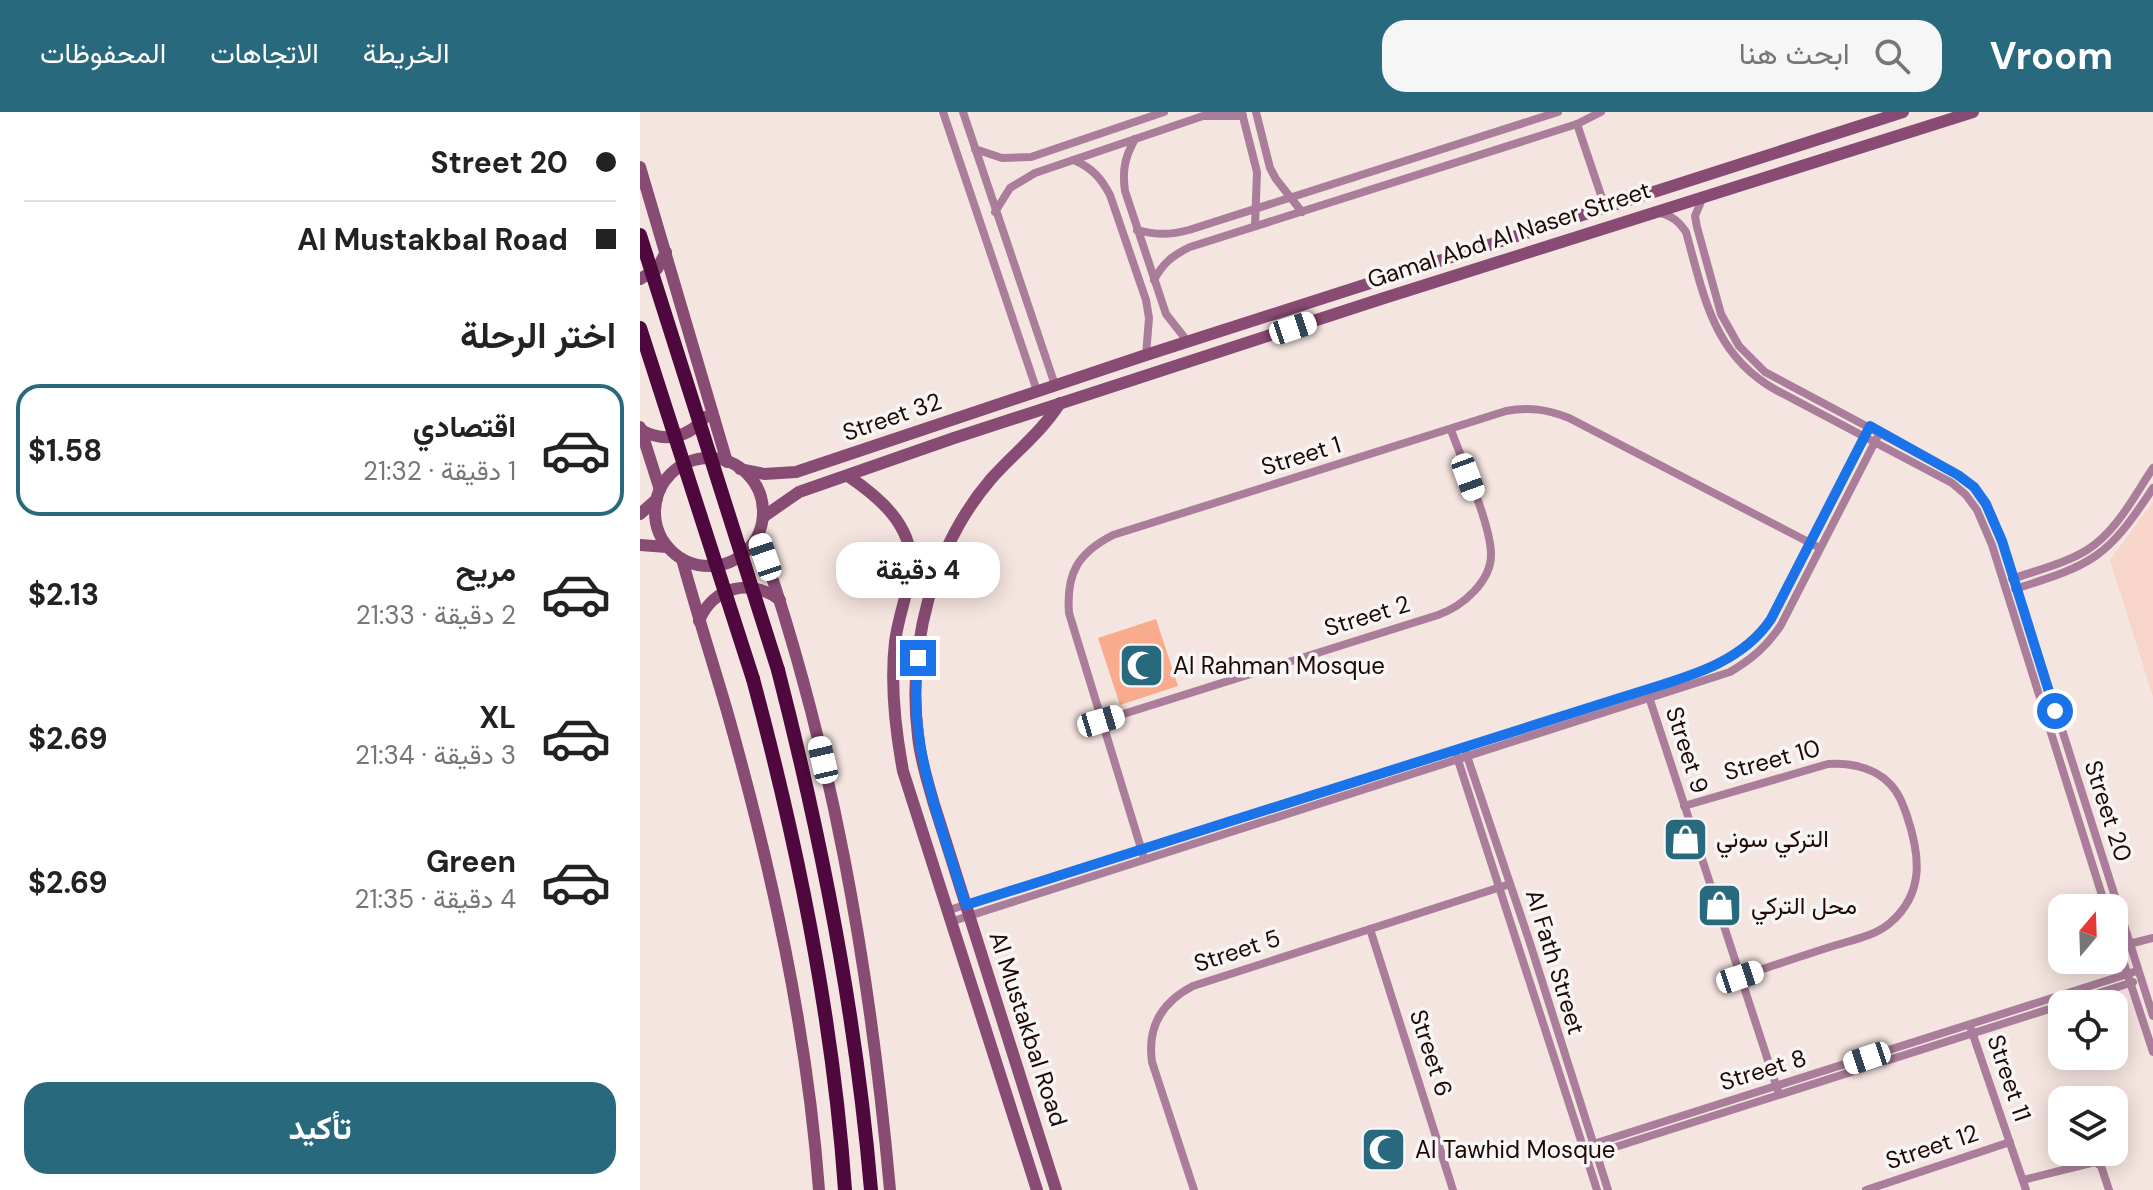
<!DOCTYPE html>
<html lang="ar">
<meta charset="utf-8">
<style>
:root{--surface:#fff;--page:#f6f6f6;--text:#222;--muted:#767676;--line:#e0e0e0;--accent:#28697d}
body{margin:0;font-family:"DM Sans",Vazirmatn,sans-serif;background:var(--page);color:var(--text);direction:rtl;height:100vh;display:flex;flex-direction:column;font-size:30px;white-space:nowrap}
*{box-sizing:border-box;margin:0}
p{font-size:26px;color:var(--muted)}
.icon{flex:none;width:44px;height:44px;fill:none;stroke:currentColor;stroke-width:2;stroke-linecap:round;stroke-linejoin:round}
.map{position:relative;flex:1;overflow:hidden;direction:ltr}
.side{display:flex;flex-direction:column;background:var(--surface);width:640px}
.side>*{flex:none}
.banner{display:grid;align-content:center;height:176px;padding:0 24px;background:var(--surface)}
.needle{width:52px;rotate:19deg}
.tools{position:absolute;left:1408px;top:782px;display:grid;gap:16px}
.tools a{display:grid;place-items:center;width:80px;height:80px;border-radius:16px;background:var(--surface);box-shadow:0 4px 20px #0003;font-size:40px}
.end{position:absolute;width:36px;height:36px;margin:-18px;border:10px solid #1a73e8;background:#fff;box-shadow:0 0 0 4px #fff}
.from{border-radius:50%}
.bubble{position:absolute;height:56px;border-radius:24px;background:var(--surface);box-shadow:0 4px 20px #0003;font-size:26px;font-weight:700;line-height:56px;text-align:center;direction:rtl}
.car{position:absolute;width:24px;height:48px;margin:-24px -12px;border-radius:10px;box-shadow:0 0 6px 2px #0007;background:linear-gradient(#fff 24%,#345 0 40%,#fff 0 76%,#345 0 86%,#fff 0)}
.banner b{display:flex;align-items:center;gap:28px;height:76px;font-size:30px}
.banner b+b{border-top:2px solid var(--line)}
.banner i{width:20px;height:20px;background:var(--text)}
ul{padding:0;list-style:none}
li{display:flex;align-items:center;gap:24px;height:132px;margin:0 16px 12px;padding:0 8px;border:4px solid transparent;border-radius:24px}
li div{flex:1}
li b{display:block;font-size:30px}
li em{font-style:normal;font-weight:700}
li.current{border-color:var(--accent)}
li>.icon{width:72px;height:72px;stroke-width:1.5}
h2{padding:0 24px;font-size:36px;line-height:96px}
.primary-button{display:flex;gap:16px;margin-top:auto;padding:16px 24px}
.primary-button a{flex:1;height:92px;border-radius:24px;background:var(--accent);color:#fff;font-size:32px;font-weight:700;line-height:92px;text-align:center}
header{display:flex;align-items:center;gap:48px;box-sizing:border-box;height:112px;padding:0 40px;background:var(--accent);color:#fff}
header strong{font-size:38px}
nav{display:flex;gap:44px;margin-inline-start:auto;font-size:28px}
.search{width:560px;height:72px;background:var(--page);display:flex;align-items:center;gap:20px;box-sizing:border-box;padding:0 28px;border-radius:24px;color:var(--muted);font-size:30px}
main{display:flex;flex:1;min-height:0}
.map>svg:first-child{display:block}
</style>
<header>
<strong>Vroom</strong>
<div class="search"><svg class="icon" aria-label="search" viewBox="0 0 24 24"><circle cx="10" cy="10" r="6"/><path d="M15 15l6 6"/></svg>ابحث هنا</div>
<nav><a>الخريطة</a><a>الاتجاهات</a><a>المحفوظات</a></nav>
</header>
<main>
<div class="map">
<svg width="1513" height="1078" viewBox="0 0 1513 1078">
<rect width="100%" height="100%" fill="#f5e5e0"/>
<polygon fill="#f7d5c9" points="1513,390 1513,585 1470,448"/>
<polygon fill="#f9ab8e" points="516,507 538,574 480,593 458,526"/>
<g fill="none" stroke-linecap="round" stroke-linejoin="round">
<g stroke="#aa7e9a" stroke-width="8">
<polyline points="303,0 397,279"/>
<polyline points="323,0 415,273"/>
<polyline points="616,0 630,56 636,67 662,100"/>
<polyline points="602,1 617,60 615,114"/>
<polyline points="937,12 965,95"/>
<path d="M495 27C485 45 482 58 485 79L526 202 548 230"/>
<polyline points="335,37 362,46 391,45 524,0"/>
<path d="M434 48C452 56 461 66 470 83L506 188 509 206 506 243"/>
<polyline points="1063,85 1055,104 1057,115 1081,202 1099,234 1125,260 1318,363 1334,375 1346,392 1362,429 1513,904"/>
<polyline points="355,100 370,76 395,61 563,4 603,4"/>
<path d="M1020 101C1033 104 1039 110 1046 120 1064 184 1073 243 1136 278L1312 371 1326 383 1337 398 1352 433 1466 796"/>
<path d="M497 118C516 123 530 123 549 118L918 0"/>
<path d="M514 168C523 151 533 143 550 135L937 12 961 0"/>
<path d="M1372 467C1397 458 1424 452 1447 438 1477 419 1494 384 1513 356"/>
<path d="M1375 477C1454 452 1467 446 1513 376"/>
<polyline points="1009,585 1138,979"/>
<path d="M461 609 798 503C823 494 852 469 851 441 850 411 822 348 811 318"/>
<polyline points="826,641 889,828 968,1078"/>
<polyline points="817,645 957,1078"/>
<path d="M1044 694 1188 652C1211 651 1234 655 1250 672 1259 681 1263 693 1267 704 1280 743 1285 781 1250 811 1235 824 1212 828 1193 834 1162 844 1131 854 1100 865"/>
<path d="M504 746 429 501C426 461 438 441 473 423L866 299C890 295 906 297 929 306L1180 436"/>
<path d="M306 799 986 584C1038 567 1098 555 1131 507L1230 314"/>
<path d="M310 810 1090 560C1112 547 1127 534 1141 513L1240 320"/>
<polyline points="730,817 813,1078"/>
<polyline points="1474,821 1513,940"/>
<polyline points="1489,832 1513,826"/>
<polyline points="1425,892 1493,870"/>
<polyline points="1331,917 1386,1078"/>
<polyline points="944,1035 1497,859"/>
<polyline points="947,1044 1422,893"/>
<polyline points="1383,1068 1455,1050 1461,1054 1469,1078"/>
<path d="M554 1078 512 950C507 915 522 890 553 874L870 772"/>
<polyline points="1226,1078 1370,1030"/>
</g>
<g stroke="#884b73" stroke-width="12">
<polyline points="0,55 87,350"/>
<polyline points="0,167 17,157 26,140"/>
<polyline points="0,315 20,378"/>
<path d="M1 318C24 331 49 326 65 305"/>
<circle cx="69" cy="400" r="54"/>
<polyline points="100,357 124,362 156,360 506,243 1263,0"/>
<path d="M208 364C239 385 274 414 271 457 268 481 258 505 255 530 250 573 255 616 263 659L397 1078"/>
<polyline points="0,402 17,387"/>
<polyline points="123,405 159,380 314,326 741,187 1333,0"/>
<path d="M118 424C192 634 230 856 250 1078"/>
<polyline points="0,433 27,435"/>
<path d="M42 447C56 498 72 548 87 599 131 755 167 916 179 1078"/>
<path d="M59 509C73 474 111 466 140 488"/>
<path d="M416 1078 293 689C287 667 280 646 278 624 267 535 292 436 351 367 374 341 401 321 420 291"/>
</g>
<g stroke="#4f083d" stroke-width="14">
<path d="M138 558C182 729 216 902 231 1078"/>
<path d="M113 567C158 734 193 905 205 1078"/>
</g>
<g stroke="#4f083d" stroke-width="14">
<polyline points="0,123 138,558"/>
<polyline points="0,216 113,567"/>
</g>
</g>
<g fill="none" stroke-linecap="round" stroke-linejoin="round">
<path stroke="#1a73e8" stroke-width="10" d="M278 546C267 632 301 713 326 793L986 584C1038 567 1099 555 1131 507L1230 314 1318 363 1334 375 1346 392 1362 429 1415 599"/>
</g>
<defs>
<symbol id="mosque-square" viewBox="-11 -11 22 22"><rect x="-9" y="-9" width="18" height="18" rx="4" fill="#28697d" stroke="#f6f6f6"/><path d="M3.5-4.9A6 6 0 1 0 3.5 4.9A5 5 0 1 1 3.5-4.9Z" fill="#fff"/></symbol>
<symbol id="shop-square" viewBox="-11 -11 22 22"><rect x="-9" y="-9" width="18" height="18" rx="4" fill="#28697d" stroke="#f6f6f6"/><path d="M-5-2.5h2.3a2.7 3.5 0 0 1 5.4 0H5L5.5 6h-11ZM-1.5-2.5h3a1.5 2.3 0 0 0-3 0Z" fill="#fff"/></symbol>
</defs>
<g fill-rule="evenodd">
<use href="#mosque-square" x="476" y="528" width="51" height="51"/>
<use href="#shop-square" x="1020" y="702" width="51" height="51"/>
<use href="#shop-square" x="1054" y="768" width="51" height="51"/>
<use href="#mosque-square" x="718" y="1012" width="51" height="51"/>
</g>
<g text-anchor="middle" stroke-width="7" stroke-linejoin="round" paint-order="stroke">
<g font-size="24" fill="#210802" stroke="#f6f6f6">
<text transform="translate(869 123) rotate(-18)" y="8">Gamal Abd Al Naser Street</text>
<text transform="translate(252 305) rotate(-19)" y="8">Street 32</text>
<text transform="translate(661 344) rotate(-17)" y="8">Street 1</text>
<text transform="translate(727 504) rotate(-17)" y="8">Street 2</text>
<text transform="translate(1047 638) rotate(72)" y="8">Street 9</text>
<text transform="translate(1132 648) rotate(-15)" y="8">Street 10</text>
<text transform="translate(1468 699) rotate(72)" y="8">Street 20</text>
<text transform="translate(597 839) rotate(-18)" y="8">Street 5</text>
<text transform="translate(915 850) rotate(73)" y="8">Al Fath Street</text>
<text transform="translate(388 917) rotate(72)" y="8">Al Mustakbal Road</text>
<text transform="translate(791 941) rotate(72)" y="8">Street 6</text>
<text transform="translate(1123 958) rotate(-17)" y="8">Street 8</text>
<text transform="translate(1369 966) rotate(71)" y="8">Street 11</text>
<text transform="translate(1292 1035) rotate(-18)" y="8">Street 12</text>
</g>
<g font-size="24" fill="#210802" stroke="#f6f6f6" text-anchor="start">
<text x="533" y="562">Al Rahman Mosque</text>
<text x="1076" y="735">التركي سوني</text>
<text x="1111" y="802">محل التركي</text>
<text x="775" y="1046">Al Tawhid Mosque</text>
</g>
</g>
</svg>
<div class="tools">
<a><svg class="needle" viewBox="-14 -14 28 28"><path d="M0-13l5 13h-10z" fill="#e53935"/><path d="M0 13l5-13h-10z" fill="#767676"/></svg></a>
<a><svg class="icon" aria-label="locate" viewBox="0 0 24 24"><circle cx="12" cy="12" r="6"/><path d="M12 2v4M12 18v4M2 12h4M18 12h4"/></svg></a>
<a><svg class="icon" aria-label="layers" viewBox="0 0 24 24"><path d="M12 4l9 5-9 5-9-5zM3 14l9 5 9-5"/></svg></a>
</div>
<i class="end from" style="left:1415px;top:599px"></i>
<i class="end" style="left:278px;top:546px"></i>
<div class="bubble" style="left:196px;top:430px;width:164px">4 دقيقة</div>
<i class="car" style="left:653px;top:216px;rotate:72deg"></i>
<i class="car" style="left:828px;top:365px;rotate:160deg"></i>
<i class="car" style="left:125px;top:445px;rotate:341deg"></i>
<i class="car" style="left:461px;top:609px;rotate:73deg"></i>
<i class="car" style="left:183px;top:648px;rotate:347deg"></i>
<i class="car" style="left:1100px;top:865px;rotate:72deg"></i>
<i class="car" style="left:1227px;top:946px;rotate:252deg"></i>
</div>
<section class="side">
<div class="banner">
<b><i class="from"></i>Street 20</b>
<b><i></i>Al Mustakbal Road</b>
</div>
<h2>اختر الرحلة</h2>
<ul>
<li class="current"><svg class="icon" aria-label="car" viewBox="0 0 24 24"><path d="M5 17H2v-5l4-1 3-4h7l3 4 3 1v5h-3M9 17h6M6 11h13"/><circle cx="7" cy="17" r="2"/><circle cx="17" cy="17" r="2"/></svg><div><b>اقتصادي</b><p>1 دقيقة · 21:32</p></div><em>$1.58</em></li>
<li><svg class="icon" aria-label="car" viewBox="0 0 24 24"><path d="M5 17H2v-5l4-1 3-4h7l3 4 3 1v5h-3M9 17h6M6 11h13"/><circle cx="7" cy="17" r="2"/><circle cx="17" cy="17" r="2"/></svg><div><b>مريح</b><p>2 دقيقة · 21:33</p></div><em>$2.13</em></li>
<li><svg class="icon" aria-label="car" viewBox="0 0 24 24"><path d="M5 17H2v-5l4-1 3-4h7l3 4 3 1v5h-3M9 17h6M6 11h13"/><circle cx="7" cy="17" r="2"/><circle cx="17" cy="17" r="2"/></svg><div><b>XL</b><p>3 دقيقة · 21:34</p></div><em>$2.69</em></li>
<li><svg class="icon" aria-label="car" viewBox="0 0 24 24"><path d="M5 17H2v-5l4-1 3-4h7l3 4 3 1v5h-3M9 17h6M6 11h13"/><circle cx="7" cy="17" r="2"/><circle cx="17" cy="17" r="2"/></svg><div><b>Green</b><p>4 دقيقة · 21:35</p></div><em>$2.69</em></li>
</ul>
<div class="primary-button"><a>تأكيد</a></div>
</section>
</main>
